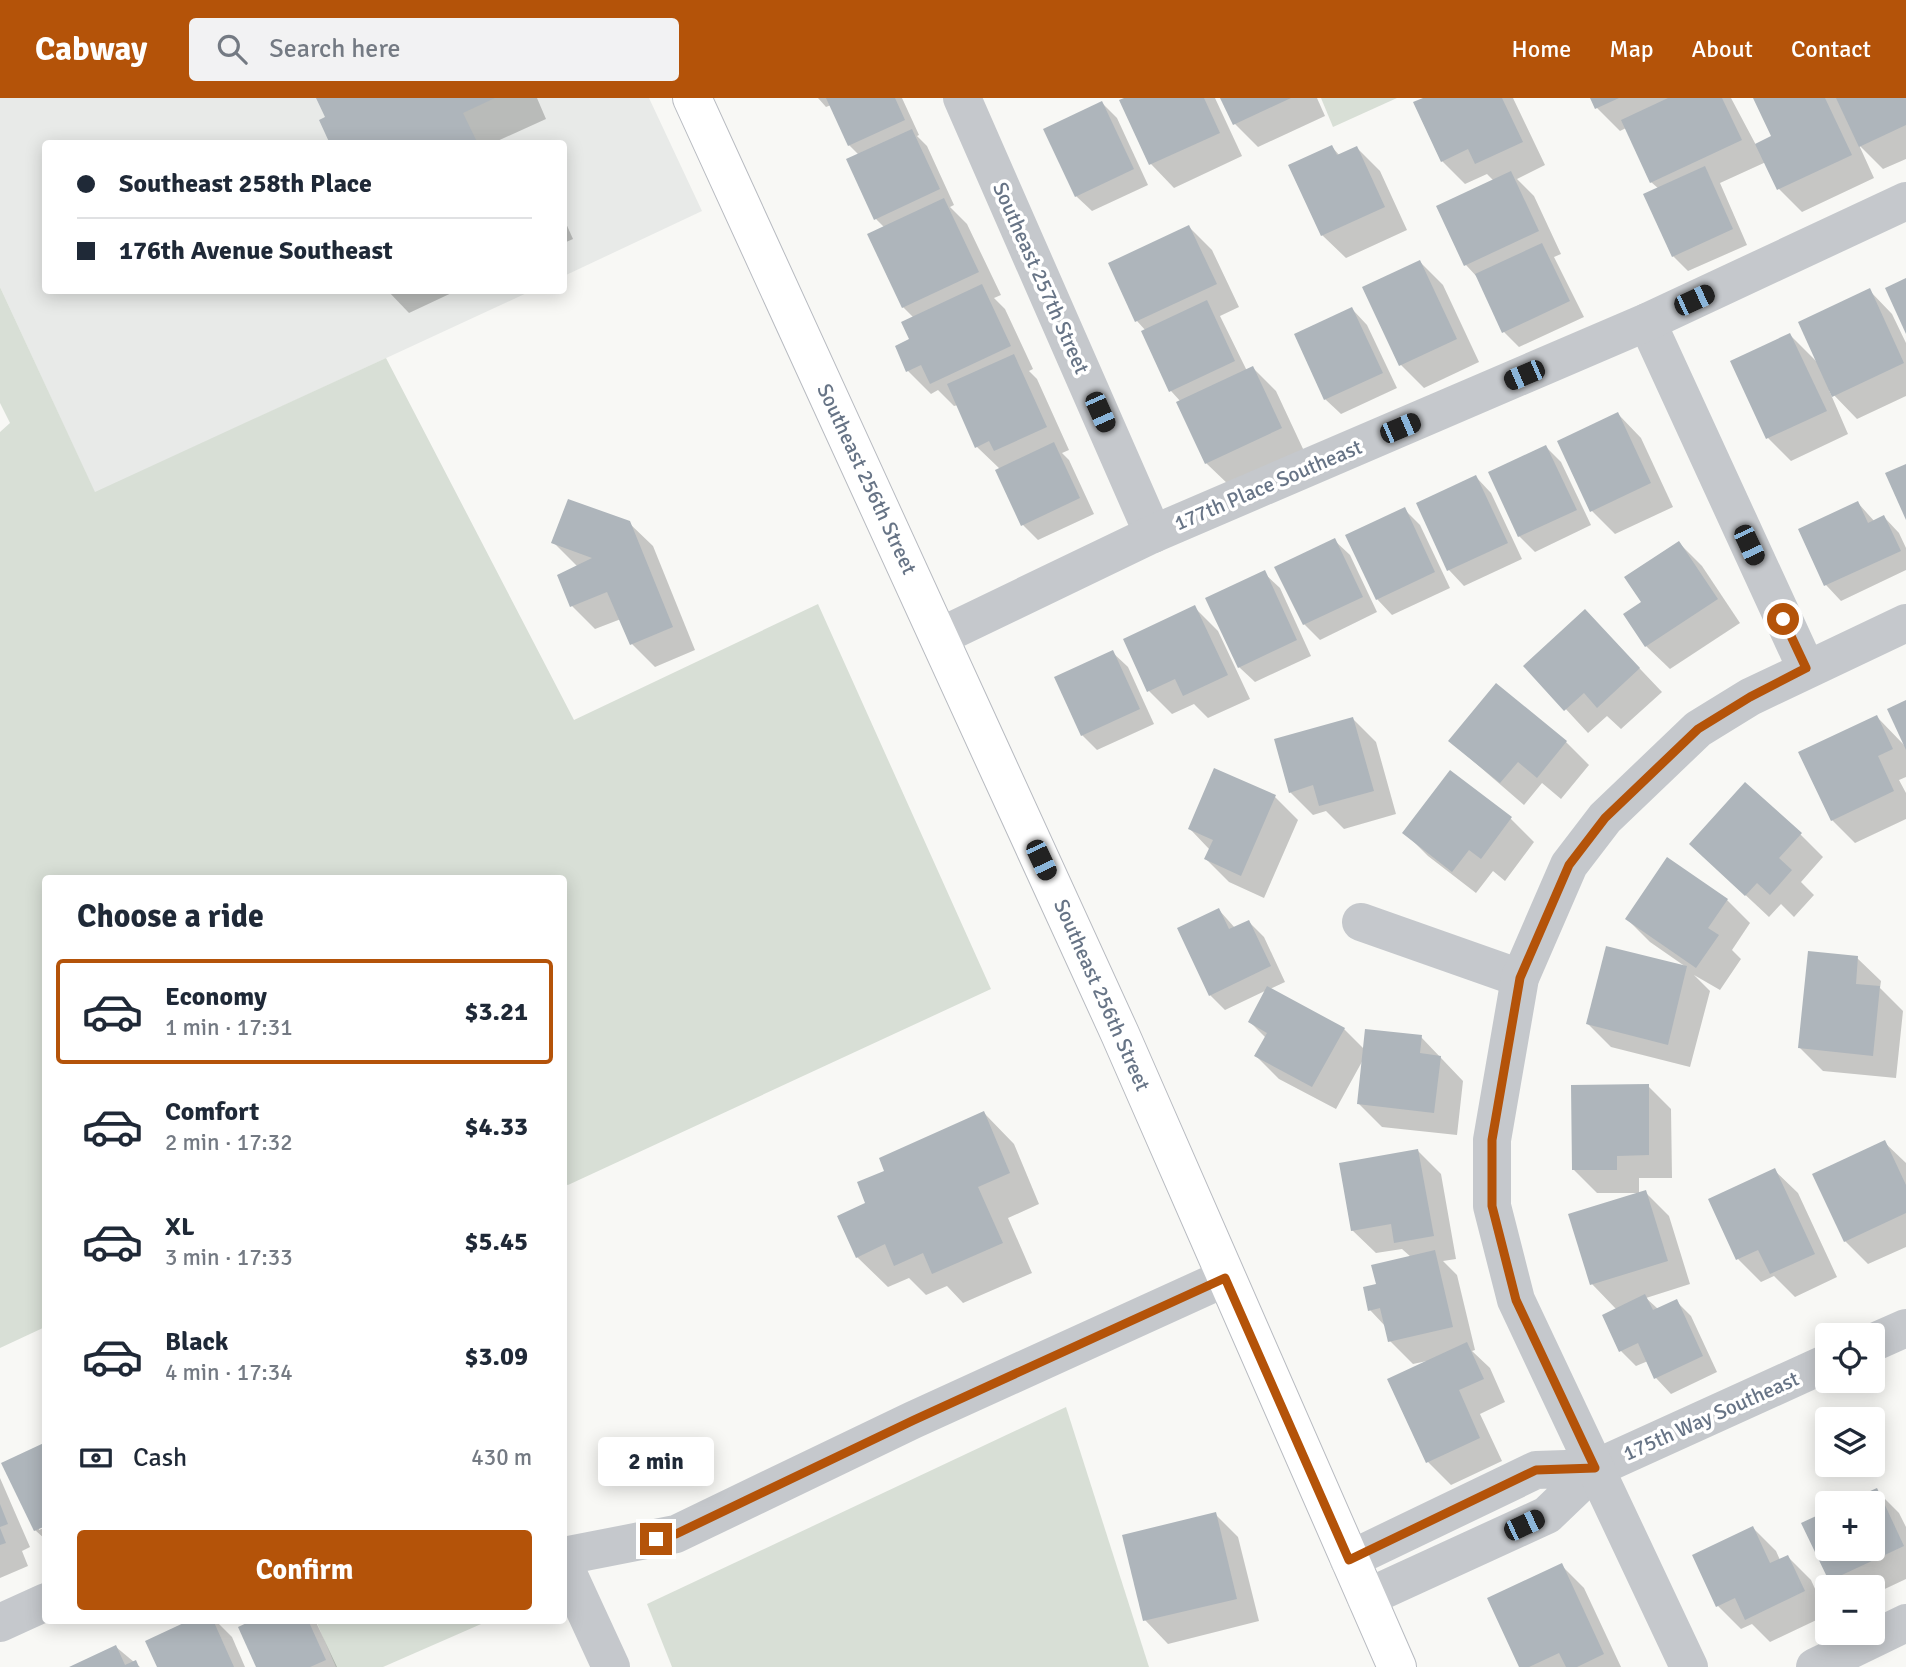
<!DOCTYPE html>
<meta charset="utf-8">
<style>
:root{--surface:#fff;--page:#f2f2f3;--text:#1f2937;--muted:#747a83;--line:#e0e1e3;--accent:#b45309}
body{margin:0;font-family:Signika,sans-serif;background:var(--page);color:var(--text);height:100vh;display:flex;flex-direction:column;font-size:26px;white-space:nowrap}
*{box-sizing:border-box;margin:0}
p{font-size:23px;color:var(--muted)}
.icon{flex:none;width:38px;height:38px;fill:none;stroke:currentColor;stroke-width:2;stroke-linecap:round;stroke-linejoin:round}
.map{position:relative;flex:1;overflow:hidden}
.sheet{position:absolute;left:42px;top:777px;width:525px;height:749px;display:flex;flex-direction:column;background:var(--surface);border-radius:7px;box-shadow:0 4px 18px #0003}
.sheet>*{flex:none}
.guide{position:absolute;left:42px;top:42px;width:525px;height:154px;border-radius:7px;box-shadow:0 4px 18px #0003;display:grid;align-content:center;height:154px;padding:0 35px;background:var(--surface)}
.fabs{position:absolute;left:1815px;top:1225px;display:grid;gap:14px}
.fabs a{display:grid;place-items:center;width:70px;height:70px;border-radius:7px;background:var(--surface);box-shadow:0 4px 18px #0003;font-size:35px}
.end{position:absolute;width:32px;height:32px;margin:-16px;border:9px solid #b45309;background:#fff;box-shadow:0 0 0 4px #fff}
.from{border-radius:50%}
.bubble{position:absolute;height:49px;border-radius:7px;background:var(--surface);box-shadow:0 4px 18px #0003;font-size:23px;font-weight:800;line-height:49px;text-align:center}
.car{position:absolute;width:21px;height:42px;margin:-21px -10px;border-radius:9px;box-shadow:0 0 5px 2px #0007;background:linear-gradient(#222 24%,#8ab4d8 0 40%,#222 0 76%,#8ab4d8 0 86%,#222 0)}
.guide b{display:flex;align-items:center;gap:24px;height:66px;font-size:26px}
.guide b+b{border-top:2px solid var(--line)}
.guide i{width:18px;height:18px;background:var(--text)}
ul{padding:0;list-style:none}
li{display:flex;align-items:center;gap:21px;height:105px;margin:0 14px 10px;padding:0 21px;border:4px solid transparent;border-radius:7px}
li div{flex:1}
li b{display:block;font-size:26px}
li em{font-style:normal;font-weight:800}
li.selected{border-color:var(--accent)}
li>.icon{width:63px;height:63px;stroke-width:1.5}
h2{padding:0 35px;font-size:32px;line-height:84px}
.pay{display:flex;align-items:center;gap:18px;height:77px;padding:0 35px;font-size:26px}
.pay p{margin-inline-start:auto}
.button{display:flex;gap:14px;margin-top:auto;padding:14px 35px}
.button a{flex:1;height:80px;border-radius:7px;background:var(--accent);color:#fff;font-size:28px;font-weight:800;line-height:80px;text-align:center}
header{display:flex;align-items:center;gap:42px;box-sizing:border-box;height:98px;padding:0 35px;background:var(--accent);color:#fff}
header strong{font-size:33px}
nav{display:flex;gap:38px;margin-inline-start:auto;font-size:24px}
.search{width:490px;height:63px;background:var(--page);display:flex;align-items:center;gap:18px;box-sizing:border-box;padding:0 24px;border-radius:7px;color:var(--muted);font-size:26px}
.map>svg:first-child{display:block}
</style>
<header>
<strong>Cabway</strong>
<div class="search"><svg class="icon" aria-label="search" viewBox="0 0 24 24"><circle cx="10" cy="10" r="6"/><path d="M15 15l6 6"/></svg>Search here</div>
<nav><a>Home</a><a>Map</a><a>About</a><a>Contact</a></nav>
</header>
<div class="map">
<svg width="1906" height="1569" viewBox="0 0 1906 1569">
<rect width="100%" height="100%" fill="#f8f8f5"/>
<polygon fill="#e8eae8" points="0,0 649,0 702,113 564,178 564,46 46,46 46,192 531,193 95,395 0,189"/>
<g fill="#d8dfd6">
<polygon points="1321,0 1397,0 1333,29"/>
<polygon points="0,189 95,394 386,260 574,622 818,506 991,891 568,1087 564,1086 564,780 46,780 45,1229 0,1250 0,334 10,325 0,305"/>
<polygon points="1066,1309 1149,1569 672,1569 647,1506"/>
<polygon points="316,1523 488,1523 383,1569 336,1569"/>
</g>
<g fill="#0003">
<polygon points="318,0 537,0 546,21 493,45 332,46 328,20"/>
<polygon points="818,0 902,0 919,37 917,38 927,48 954,107 950,109 967,126 1001,197 994,200 1005,211 1033,271 1029,273 1037,281 1069,352 1062,355 1069,362 1094,416 1038,442 1023,427 1000,371 977,349 958,307 954,308 938,292 931,296 908,273 914,220 903,209 885,130 876,121 859,57 849,47 831,7 826,9"/>
<polygon points="1128,0 1215,0 1242,58 1174,90 1151,66 1121,3"/>
<polygon points="1222,0 1317,0 1325,18 1258,49 1235,26"/>
<polygon points="1427,0 1513,0 1545,67 1517,81 1534,98 1561,156 1554,159 1584,219 1519,249 1504,234 1478,180 1466,167 1494,83 1487,76 1465,86 1442,63"/>
<polygon points="1592,0 1731,0 1756,47 1773,39 1755,0 1906,0 1906,61 1883,71 1859,47 1874,80 1802,114 1779,91 1766,64 1720,85 1747,147 1688,173 1673,158 1659,91 1651,84 1626,30 1620,33 1597,10"/>
<polygon points="1102,5 1117,20 1148,87 1092,113 1076,98"/>
<polygon points="1332,49 1340,58 1357,50 1380,73 1407,132 1346,160 1322,137"/>
<polygon points="564,121 573,141 564,145"/>
<polygon points="1189,129 1212,152 1239,209 1220,218 1247,273 1253,270 1276,293 1304,353 1230,388 1206,365 1181,304 1171,293 1146,233 1137,223"/>
<polygon points="1420,164 1443,187 1479,264 1424,290 1401,267"/>
<polygon points="387,192 458,192 409,215"/>
<polygon points="1869,192 1892,216 1906,245 1906,298 1857,321 1829,292 1848,336 1791,363 1768,340 1790,237 1819,266"/>
<polygon points="1352,211 1367,227 1397,290 1341,316 1325,301"/>
<polygon points="1618,316 1641,340 1673,409 1615,436 1592,413"/>
<polygon points="1546,349 1561,364 1591,427 1535,454 1519,438"/>
<polygon points="1476,379 1491,395 1522,461 1464,488 1449,472 1418,406"/>
<polygon points="1858,405 1875,424 1884,419 1899,435 1906,450 1906,472 1841,503 1826,487 1800,432"/>
<polygon points="1405,412 1420,427 1450,490 1392,517 1377,501"/>
<polygon points="629,425 653,448 695,552 655,569 632,546 621,521 595,531 572,508 559,478 578,469 553,444"/>
<polygon points="1334,442 1350,457 1377,514 1320,542 1304,526"/>
<polygon points="1679,445 1702,468 1740,525 1670,571 1646,548 1643,505"/>
<polygon points="1264,475 1280,490 1311,558 1255,584 1239,569"/>
<polygon points="1195,510 1218,533 1250,601 1208,620 1194,606 1172,616 1149,593"/>
<polygon points="1585,513 1662,594 1621,631 1607,618 1588,635 1526,568"/>
<polygon points="1112,554 1128,569 1154,626 1097,652 1082,637"/>
<polygon points="1906,604 1906,679 1899,682 1906,695 1906,721 1855,745 1832,722 1877,619 1905,648"/>
<polygon points="1353,621 1376,644 1396,716 1344,731 1326,713 1313,717 1290,694"/>
<polygon points="1450,643 1566,644 1589,667 1561,701 1542,685 1524,707"/>
<polygon points="1215,672 1275,699 1298,722 1264,800 1229,784 1206,761 1210,752 1190,731"/>
<polygon points="1451,674 1511,721 1534,744 1505,783 1493,773 1476,795 1428,758 1405,735"/>
<polygon points="1800,736 1823,759 1801,784 1814,797 1794,819 1781,806 1769,819 1691,746"/>
<polygon points="1668,761 1727,802 1750,825 1732,852 1741,861 1720,892 1694,877 1710,893 1690,969 1611,949 1588,926 1686,869 1650,844 1627,821"/>
<polygon points="1219,812 1235,830 1249,824 1264,839 1285,884 1270,891 1344,931 1365,952 1421,939 1463,983 1457,1037 1382,1029 1359,1006 1364,960 1336,1011 1279,981 1256,958 1266,940 1250,924 1267,892 1225,912 1210,897"/>
<polygon points="1857,860 1881,883 1880,890 1903,913 1896,980 1823,973 1800,950"/>
<polygon points="1648,988 1671,1011 1672,1080 1639,1080 1639,1095 1597,1095 1574,1072"/>
<polygon points="984,1015 1014,1046 1039,1106 1008,1120 1032,1175 963,1205 947,1188 926,1197 909,1180 888,1189 857,1159 867,1106 886,1073"/>
<polygon points="1884,1044 1906,1065 1906,1149 1868,1166 1845,1143"/>
<polygon points="1418,1053 1441,1076 1456,1161 1443,1163 1457,1177 1475,1252 1472,1253 1490,1270 1505,1304 1480,1316 1502,1363 1451,1387 1428,1364 1427,1263 1413,1266 1390,1243 1386,1229 1370,1212 1378,1188 1411,1159 1402,1151 1376,1155 1352,1132"/>
<polygon points="1774,1072 1798,1095 1837,1179 1795,1199 1774,1178 1761,1184 1738,1161"/>
<polygon points="1645,1094 1669,1118 1690,1186 1646,1200 1658,1211 1676,1203 1691,1218 1717,1274 1671,1296 1656,1280 1648,1263 1636,1268 1621,1253 1617,1212 1592,1186"/>
<polygon points="0,1380 30,1449 22,1453 28,1468 0,1480"/>
<polygon points="1876,1392 1899,1415 1906,1429 1906,1481 1872,1497 1872,1489 1837,1489 1830,1482 1804,1426 1827,1415 1827,1451 1872,1451 1872,1405 1847,1405"/>
<polygon points="1215,1416 1238,1439 1259,1523 1168,1546 1145,1522"/>
<polygon points="39,1429 39,1432 46,1429 46,1442 35,1432"/>
<polygon points="1753,1430 1776,1453 1780,1462 1788,1459 1811,1482 1827,1517 1770,1544 1752,1526 1741,1531 1718,1508"/>
<polygon points="1561,1467 1584,1490 1621,1569 1521,1569"/>
<polygon points="195,1522 215,1522 232,1539 245,1569 159,1569"/>
<polygon points="257,1522 315,1522 337,1569 258,1569"/>
<polygon points="116,1549 140,1569 74,1569"/>
</g>
<g fill="#aeb5bb">
<polygon points="316,0 495,0 463,15 478,46 330,46 319,22 325,19"/>
<polygon points="826,0 895,0 905,22 848,48"/>
<polygon points="1124,0 1204,0 1220,35 1149,67 1119,2"/>
<polygon points="1220,0 1291,0 1233,27"/>
<polygon points="1423,0 1502,0 1523,44 1475,66 1468,51 1441,64 1413,4"/>
<polygon points="1590,0 1619,0 1595,11"/>
<polygon points="1668,0 1722,0 1742,42 1650,85 1621,22"/>
<polygon points="1753,0 1825,0 1852,57 1777,92 1755,46 1771,38"/>
<polygon points="1836,0 1906,0 1906,27 1859,49"/>
<polygon points="1102,3 1134,71 1075,99 1043,31"/>
<polygon points="912,31 940,91 874,122 846,61"/>
<polygon points="1332,47 1337,57 1357,48 1385,109 1321,138 1288,67"/>
<polygon points="1705,68 1733,131 1672,159 1643,96"/>
<polygon points="1511,73 1539,133 1464,168 1436,108"/>
<polygon points="944,100 979,174 902,210 867,136"/>
<polygon points="1189,127 1217,186 1135,224 1108,165"/>
<polygon points="1542,145 1570,203 1502,235 1475,176"/>
<polygon points="1420,162 1457,241 1399,268 1362,189"/>
<polygon points="1906,180 1906,236 1885,190"/>
<polygon points="982,186 1011,248 930,286 921,267 906,274 895,248 909,241 901,224"/>
<polygon points="1870,190 1904,265 1832,299 1798,224"/>
<polygon points="1207,202 1235,263 1169,294 1141,233"/>
<polygon points="1352,209 1383,275 1324,302 1294,236"/>
<polygon points="1790,235 1827,313 1766,341 1730,263"/>
<polygon points="1014,256 1047,329 994,353 989,343 975,350 947,286"/>
<polygon points="1253,268 1282,330 1205,366 1176,304"/>
<polygon points="1618,314 1651,385 1590,414 1557,343"/>
<polygon points="1054,344 1080,400 1021,428 995,372"/>
<polygon points="1546,347 1577,412 1518,439 1488,374"/>
<polygon points="1906,366 1906,422 1885,375"/>
<polygon points="1476,377 1508,445 1447,473 1416,405"/>
<polygon points="568,401 630,423 673,529 630,547 607,494 570,509 557,477 592,460 551,445"/>
<polygon points="1858,403 1868,425 1884,417 1901,453 1824,488 1798,431"/>
<polygon points="1405,409 1435,474 1376,502 1345,437"/>
<polygon points="1335,440 1363,499 1303,527 1274,469"/>
<polygon points="1679,443 1718,501 1645,549 1623,516 1641,504 1624,479"/>
<polygon points="1265,472 1297,542 1238,570 1205,500"/>
<polygon points="1195,507 1228,577 1183,598 1175,581 1147,594 1123,541"/>
<polygon points="1585,511 1640,570 1597,610 1584,595 1564,613 1523,568"/>
<polygon points="1113,552 1140,611 1081,638 1054,579"/>
<polygon points="1496,585 1567,643 1537,680 1518,664 1500,685 1448,643"/>
<polygon points="1906,602 1906,652 1887,611"/>
<polygon points="1877,617 1893,651 1878,658 1894,693 1831,723 1798,654"/>
<polygon points="1353,619 1374,693 1319,708 1313,687 1289,695 1274,641"/>
<polygon points="1214,670 1276,697 1241,778 1204,761 1213,742 1188,731"/>
<polygon points="1450,672 1512,719 1481,761 1469,752 1452,774 1402,735"/>
<polygon points="1745,684 1802,735 1779,760 1792,772 1770,797 1757,785 1745,798 1689,746"/>
<polygon points="1667,759 1728,801 1708,830 1719,837 1696,870 1625,821"/>
<polygon points="1219,810 1229,831 1249,822 1271,868 1209,898 1177,830"/>
<polygon points="1606,848 1687,868 1668,947 1586,926"/>
<polygon points="1808,853 1858,858 1856,886 1880,888 1873,958 1798,950"/>
<polygon points="1267,888 1345,930 1312,989 1254,958 1267,935 1248,924"/>
<polygon points="1365,931 1422,937 1420,955 1441,958 1434,1015 1357,1006"/>
<polygon points="1649,986 1649,1057 1617,1058 1617,1072 1572,1072 1571,987"/>
<polygon points="984,1013 1010,1075 978,1089 1003,1145 932,1176 923,1155 894,1168 885,1146 856,1160 837,1118 865,1105 857,1084 884,1073 879,1060"/>
<polygon points="1885,1042 1906,1087 1906,1115 1844,1144 1812,1076"/>
<polygon points="1418,1051 1434,1138 1394,1145 1391,1126 1351,1133 1339,1065"/>
<polygon points="1775,1070 1815,1156 1770,1176 1758,1152 1736,1162 1708,1101"/>
<polygon points="1646,1092 1668,1163 1590,1187 1568,1116"/>
<polygon points="1435,1152 1453,1229 1388,1244 1380,1210 1368,1213 1363,1189 1376,1186 1371,1167"/>
<polygon points="1645,1196 1653,1212 1677,1201 1703,1258 1654,1281 1638,1245 1619,1254 1602,1217"/>
<polygon points="1467,1244 1484,1281 1459,1292 1480,1340 1426,1365 1387,1281"/>
<polygon points="46,1344 46,1428 34,1433 1,1365"/>
<polygon points="1877,1390 1904,1448 1829,1483 1801,1425 1827,1413 1827,1451 1872,1451 1872,1405 1843,1405"/>
<polygon points="0,1406 8,1426 0,1429"/>
<polygon points="1216,1414 1237,1501 1143,1523 1122,1437"/>
<polygon points="1753,1428 1770,1465 1788,1457 1805,1493 1745,1522 1735,1500 1716,1509 1692,1457"/>
<polygon points="0,1430 6,1445 0,1447"/>
<polygon points="1562,1465 1604,1556 1577,1569 1566,1569 1559,1555 1529,1569 1519,1569 1487,1500"/>
<polygon points="190,1522 213,1522 234,1569 157,1569 145,1543"/>
<polygon points="253,1522 308,1522 326,1562 310,1569 256,1569 238,1529"/>
<polygon points="116,1547 125,1567 136,1562 139,1569 69,1569"/>
</g>
<g fill="none" stroke-linecap="round" stroke-linejoin="round">
<defs>
<polyline id="secondary" points="692,0 1120,936 1397,1569"/>
</defs>
<use href="#secondary" stroke="#b8bbc1" stroke-width="40"/>
<g stroke="#c5c8cc" stroke-width="38">
<polyline points="962,0 1153,436"/>
<polyline points="1647,224 1806,570"/>
<polyline points="939,539 1153,436 1647,224 1906,103"/>
<polyline points="1361,824 1520,880"/>
<polyline points="1872,1245 1906,1230"/>
<polyline points="1596,1370 1827,1265"/>
<polyline points="564,1458 676,1436 913,1322 1225,1180"/>
<polyline points="1349,1462 1536,1372 1596,1370 1547,1417 1366,1500"/>
<polyline points="564,1467 611,1569"/>
<polyline points="0,1525 46,1504"/>
<polyline points="1689,1569 1516,1202 1492,1108 1492,1042 1520,880 1569,767 1605,720 1698,631 1750,599 1906,525"/>
<polyline points="1815,1569 1906,1525"/>
</g>
<use href="#secondary" stroke="#fff" stroke-width="38"/>
</g>
<g fill="none" stroke-linecap="round" stroke-linejoin="round">
<polyline stroke="#b45309" stroke-width="9" points="656,1441 676,1436 914,1322 1225,1180 1349,1462 1536,1372 1595,1370 1516,1202 1492,1108 1492,1042 1520,880 1569,767 1605,720 1698,631 1750,599 1806,570 1783,521"/>
</g>
<g text-anchor="middle" stroke-width="7" stroke-linejoin="round" paint-order="stroke">
<g font-size="21" fill="#677486" stroke="#fff">
<text transform="translate(1041 180) rotate(66)" y="7">Southeast 257th Street</text>
<text transform="translate(867 381) rotate(65)" y="7">Southeast 256th Street</text>
<text transform="translate(1268 387) rotate(-23)" y="7">177th Place Southeast</text>
<text transform="translate(1102 897) rotate(66)" y="7">Southeast 256th Street</text>
<text transform="translate(1711 1318) rotate(-24)" y="7">175th Way Southeast</text>
</g>
</g>
</svg>
<div class="fabs">
<a><svg class="icon" aria-label="locate" viewBox="0 0 24 24"><circle cx="12" cy="12" r="6"/><path d="M12 2v4M12 18v4M2 12h4M18 12h4"/></svg></a>
<a><svg class="icon" aria-label="layers" viewBox="0 0 24 24"><path d="M12 4l9 5-9 5-9-5zM3 14l9 5 9-5"/></svg></a>
<a>+</a>
<a>−</a>
</div>
<i class="end from" style="left:1783px;top:521px"></i>
<i class="end" style="left:656px;top:1441px"></i>
<div class="bubble" style="left:598px;top:1339px;width:116px">2 min</div>
<i class="car" style="left:1694px;top:202px;rotate:65deg"></i>
<i class="car" style="left:1524px;top:277px;rotate:247deg"></i>
<i class="car" style="left:1100px;top:314px;rotate:156deg"></i>
<i class="car" style="left:1400px;top:330px;rotate:67deg"></i>
<i class="car" style="left:1749px;top:447px;rotate:155deg"></i>
<i class="car" style="left:1041px;top:762px;rotate:155deg"></i>
<i class="car" style="left:1524px;top:1427px;rotate:65deg"></i>
<div class="guide">
<b><i class="from"></i>Southeast 258th Place</b>
<b><i></i>176th Avenue Southeast</b>
</div>
<section class="sheet">
<h2>Choose a ride</h2>
<ul>
<li class="selected"><svg class="icon" aria-label="car" viewBox="0 0 24 24"><path d="M5 17H2v-5l4-1 3-4h7l3 4 3 1v5h-3M9 17h6M6 11h13"/><circle cx="7" cy="17" r="2"/><circle cx="17" cy="17" r="2"/></svg><div><b>Economy</b><p>1 min · 17:31</p></div><em>$3.21</em></li>
<li><svg class="icon" aria-label="car" viewBox="0 0 24 24"><path d="M5 17H2v-5l4-1 3-4h7l3 4 3 1v5h-3M9 17h6M6 11h13"/><circle cx="7" cy="17" r="2"/><circle cx="17" cy="17" r="2"/></svg><div><b>Comfort</b><p>2 min · 17:32</p></div><em>$4.33</em></li>
<li><svg class="icon" aria-label="car" viewBox="0 0 24 24"><path d="M5 17H2v-5l4-1 3-4h7l3 4 3 1v5h-3M9 17h6M6 11h13"/><circle cx="7" cy="17" r="2"/><circle cx="17" cy="17" r="2"/></svg><div><b>XL</b><p>3 min · 17:33</p></div><em>$5.45</em></li>
<li><svg class="icon" aria-label="car" viewBox="0 0 24 24"><path d="M5 17H2v-5l4-1 3-4h7l3 4 3 1v5h-3M9 17h6M6 11h13"/><circle cx="7" cy="17" r="2"/><circle cx="17" cy="17" r="2"/></svg><div><b>Black</b><p>4 min · 17:34</p></div><em>$3.09</em></li>
</ul>
<div class="pay"><svg class="icon" aria-label="cash" viewBox="0 0 24 24"><path d="M3 7h18v10H3z"/><circle cx="12" cy="12" r="2"/></svg>Cash<p>430 m</p></div>
<div class="button"><a>Confirm</a></div>
</section>
</div>
